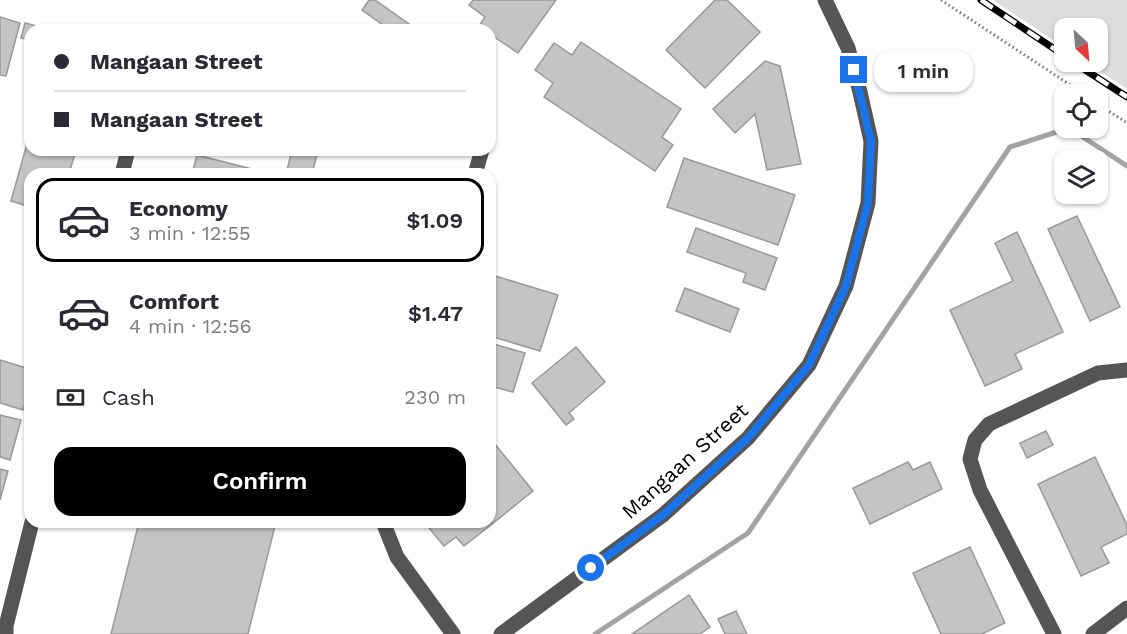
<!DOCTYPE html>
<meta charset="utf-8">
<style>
:root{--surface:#fff;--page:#f2f2f3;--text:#2b2b33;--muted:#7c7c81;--line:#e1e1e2;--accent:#000}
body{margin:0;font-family:"Work Sans",sans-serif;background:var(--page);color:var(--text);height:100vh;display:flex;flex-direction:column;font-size:22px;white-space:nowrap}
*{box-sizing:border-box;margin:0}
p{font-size:20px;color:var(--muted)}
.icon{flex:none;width:33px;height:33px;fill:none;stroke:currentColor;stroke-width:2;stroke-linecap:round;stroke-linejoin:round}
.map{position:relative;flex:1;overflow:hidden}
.details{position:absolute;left:24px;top:168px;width:472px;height:360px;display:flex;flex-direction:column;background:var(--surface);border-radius:18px;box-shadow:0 2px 4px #0004}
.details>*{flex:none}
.banner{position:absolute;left:24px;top:24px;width:472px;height:132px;border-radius:18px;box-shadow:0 2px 4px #0004;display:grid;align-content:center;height:132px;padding:0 30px;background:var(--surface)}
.needle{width:39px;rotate:154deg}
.tools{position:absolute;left:1054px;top:18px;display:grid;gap:12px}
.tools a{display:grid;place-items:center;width:54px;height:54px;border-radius:12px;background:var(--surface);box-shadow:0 2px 4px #0004;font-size:30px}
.end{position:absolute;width:27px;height:27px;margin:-14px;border:8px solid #1a73e8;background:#fff;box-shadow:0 0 0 3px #fff}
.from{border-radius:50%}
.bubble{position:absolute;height:42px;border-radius:18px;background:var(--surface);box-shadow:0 2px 4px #0004;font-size:20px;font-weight:600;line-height:42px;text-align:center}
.banner b{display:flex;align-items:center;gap:21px;height:57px;font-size:22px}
.banner b+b{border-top:2px solid var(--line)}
.banner i{width:15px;height:15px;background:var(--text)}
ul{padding:10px 0 0;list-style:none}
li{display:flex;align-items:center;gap:18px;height:84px;margin:0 12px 9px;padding:0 18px;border:3px solid transparent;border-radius:18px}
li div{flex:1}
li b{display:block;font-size:22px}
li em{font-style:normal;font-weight:600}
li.selected{border-color:var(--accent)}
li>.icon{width:54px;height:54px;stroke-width:1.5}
.pay{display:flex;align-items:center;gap:15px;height:66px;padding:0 30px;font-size:22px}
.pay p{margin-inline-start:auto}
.action{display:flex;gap:12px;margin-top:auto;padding:12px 30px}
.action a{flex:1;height:69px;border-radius:18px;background:var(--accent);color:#fff;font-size:24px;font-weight:600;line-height:69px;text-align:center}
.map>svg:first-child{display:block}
</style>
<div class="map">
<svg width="1127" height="634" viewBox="0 0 1127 634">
<rect width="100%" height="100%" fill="#fff"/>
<polygon fill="#dcdcdc" points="993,0 1127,0 1127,89 1086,62 1098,62 1098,28 1065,28 1065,48"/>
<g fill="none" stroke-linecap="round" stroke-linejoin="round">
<polyline stroke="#a3a3a3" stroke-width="5" points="595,634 748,533 1010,147 1069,128 1127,166"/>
</g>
<g fill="#c4c4c4" stroke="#999" stroke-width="1.5">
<polygon points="369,0 375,0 409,24 405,30 390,30 362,10"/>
<polygon points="473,0 556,0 518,53 490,34 490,30 485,30 479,26 485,17 469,5"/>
<polygon points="715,0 727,0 760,32 705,88 666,50"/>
<polygon points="0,17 20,23 6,76 0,75"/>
<polygon points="25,23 52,30 30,30 30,40 21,38"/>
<polygon points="581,42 681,109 662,137 673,145 655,171 544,97 553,83 535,70 554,43 572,55"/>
<polygon points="765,61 780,66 801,164 767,170 755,114 735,133 713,109"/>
<polygon points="30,133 30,150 76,150 69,174 30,174 30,207 11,201"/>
<polygon points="292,150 318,150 312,174 286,174"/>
<polygon points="197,155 271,174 192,174"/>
<polygon points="684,158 795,195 778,245 667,207"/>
<polygon points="1077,216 1120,307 1090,321 1048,229"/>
<polygon points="696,228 777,258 765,290 743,282 746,273 687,252"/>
<polygon points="1017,232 1063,332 1015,354 1022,369 985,386 950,310 1013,281 995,243"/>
<polygon points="492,275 558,295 540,351 490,336"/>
<polygon points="685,288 739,309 730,332 676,311"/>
<polygon points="490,343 525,353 513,392 490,386"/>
<polygon points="576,347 605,382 569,413 574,419 566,425 532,383"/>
<polygon points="0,360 30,369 30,386 23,410 0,403"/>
<polygon points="0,415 21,420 10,460 0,457"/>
<polygon points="1046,431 1053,445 1027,458 1020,443"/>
<polygon points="490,438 533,491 492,524 490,522"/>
<polygon points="1095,457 1127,525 1127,534 1101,547 1109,563 1081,576 1038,484"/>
<polygon points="908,462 913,470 930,462 942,489 870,524 853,488"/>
<polygon points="0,469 8,471 0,500"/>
<polygon points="139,522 276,522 248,634 111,634"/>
<polygon points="424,522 490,522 492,524 464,546 456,537 444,546"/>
<polygon points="970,547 1005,623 982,634 941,634 913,573"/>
<polygon points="689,595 710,627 700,634 632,634"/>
<polygon points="736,611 747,634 725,634 718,619"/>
</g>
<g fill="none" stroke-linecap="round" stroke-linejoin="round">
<g stroke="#777" stroke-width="3" stroke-dasharray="1.5 3" stroke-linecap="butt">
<polyline points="941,0 1084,94"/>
<polyline points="1098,104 1127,123"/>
</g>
<g stroke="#555" stroke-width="15">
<polyline points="122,174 128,150"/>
<polyline points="475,174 482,150"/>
<polyline points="383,522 397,557 453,634"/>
<polyline points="6,634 6,626 32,522"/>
<polyline points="501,634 663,515 748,438 809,365 846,286 868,203 871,141 860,92 848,48 825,0"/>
<polyline points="1054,634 980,490 970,459 975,440 989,424 1098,373 1127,370"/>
<polyline points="1093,634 1127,608"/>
</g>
<defs>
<g id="rail">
<polyline points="981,0 1065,56"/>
<polyline points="1073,62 1127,97"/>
</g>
</defs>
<use href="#rail" stroke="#000" stroke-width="7"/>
<use href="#rail" stroke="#fff" stroke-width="4.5" stroke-dasharray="14" stroke-linecap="butt"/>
</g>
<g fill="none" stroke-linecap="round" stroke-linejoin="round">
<polyline stroke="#1a73e8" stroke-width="8" points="591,568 663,515 748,438 809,365 846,286 868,203 871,141 854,70"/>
</g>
<g text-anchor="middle" stroke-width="4.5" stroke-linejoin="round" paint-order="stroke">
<g font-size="21" fill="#000" stroke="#fff">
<text transform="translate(685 461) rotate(-42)" y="7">Mangaan Street</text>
</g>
</g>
</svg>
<div class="tools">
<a><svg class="needle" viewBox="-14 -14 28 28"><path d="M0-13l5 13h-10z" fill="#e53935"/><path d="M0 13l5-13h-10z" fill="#7c7c81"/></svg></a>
<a><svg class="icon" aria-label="locate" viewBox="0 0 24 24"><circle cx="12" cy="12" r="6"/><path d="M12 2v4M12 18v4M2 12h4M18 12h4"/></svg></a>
<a><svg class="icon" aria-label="layers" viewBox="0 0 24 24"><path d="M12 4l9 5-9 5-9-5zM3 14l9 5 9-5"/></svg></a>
</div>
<i class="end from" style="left:591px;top:568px"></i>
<i class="end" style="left:854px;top:70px"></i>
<div class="bubble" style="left:874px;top:50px;width:99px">1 min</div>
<div class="banner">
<b><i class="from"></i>Mangaan Street</b>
<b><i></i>Mangaan Street</b>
</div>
<section class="details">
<ul>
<li class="selected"><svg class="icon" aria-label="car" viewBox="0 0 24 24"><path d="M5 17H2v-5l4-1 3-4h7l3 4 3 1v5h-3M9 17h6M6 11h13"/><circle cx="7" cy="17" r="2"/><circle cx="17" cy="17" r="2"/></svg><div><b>Economy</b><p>3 min · 12:55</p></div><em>$1.09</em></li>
<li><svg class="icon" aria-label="car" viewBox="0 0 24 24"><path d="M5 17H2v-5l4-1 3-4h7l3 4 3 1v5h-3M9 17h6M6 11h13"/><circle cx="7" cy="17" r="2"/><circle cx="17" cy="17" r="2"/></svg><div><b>Comfort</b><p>4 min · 12:56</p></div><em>$1.47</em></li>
</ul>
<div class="pay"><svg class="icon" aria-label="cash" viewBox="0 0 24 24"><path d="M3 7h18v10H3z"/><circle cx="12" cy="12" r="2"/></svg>Cash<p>230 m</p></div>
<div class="action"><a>Confirm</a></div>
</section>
</div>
